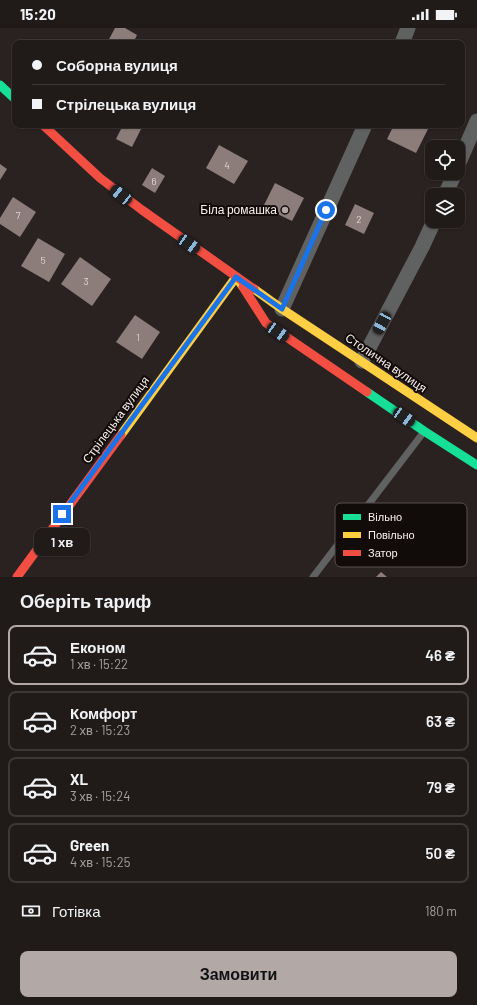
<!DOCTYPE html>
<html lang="uk">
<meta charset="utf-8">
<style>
:root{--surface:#201a18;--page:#2d2725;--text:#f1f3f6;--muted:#a2a1a2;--line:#3d3837;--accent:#b2a9a7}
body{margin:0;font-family:Barlow,sans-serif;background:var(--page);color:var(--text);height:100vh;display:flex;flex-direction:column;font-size:15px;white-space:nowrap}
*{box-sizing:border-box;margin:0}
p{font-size:13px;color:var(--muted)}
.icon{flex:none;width:22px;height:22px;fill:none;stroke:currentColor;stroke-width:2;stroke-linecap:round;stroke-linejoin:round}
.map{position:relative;height:549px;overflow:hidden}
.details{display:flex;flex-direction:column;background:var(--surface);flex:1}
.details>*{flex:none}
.guide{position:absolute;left:12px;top:12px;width:453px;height:88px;border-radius:8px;box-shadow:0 1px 3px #0004,0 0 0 1px var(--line);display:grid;align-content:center;height:88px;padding:0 20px;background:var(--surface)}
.buttons{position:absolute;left:425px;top:112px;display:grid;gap:8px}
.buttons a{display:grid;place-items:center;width:40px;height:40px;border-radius:8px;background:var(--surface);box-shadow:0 1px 3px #0004,0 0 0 1px var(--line);font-size:20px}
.end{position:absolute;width:18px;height:18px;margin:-9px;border:5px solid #1a73e8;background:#fff;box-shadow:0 0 0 2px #fff}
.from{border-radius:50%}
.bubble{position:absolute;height:28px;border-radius:8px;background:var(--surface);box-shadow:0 1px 3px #0004,0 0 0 1px var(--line);font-size:13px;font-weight:600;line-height:28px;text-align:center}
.car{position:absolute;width:12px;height:24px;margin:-12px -6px;border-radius:5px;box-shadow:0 0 3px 1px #0007;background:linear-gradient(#222 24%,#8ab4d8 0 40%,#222 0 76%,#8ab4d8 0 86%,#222 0)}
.guide b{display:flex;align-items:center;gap:14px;height:38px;font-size:15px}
.guide b+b{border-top:1px solid var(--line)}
.guide i{width:10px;height:10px;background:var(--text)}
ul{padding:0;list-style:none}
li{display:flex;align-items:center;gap:12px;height:60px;margin:0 8px 6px;padding:0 12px;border:2px solid var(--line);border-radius:8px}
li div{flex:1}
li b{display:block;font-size:15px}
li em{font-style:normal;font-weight:600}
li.current{border-color:var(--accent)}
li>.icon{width:36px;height:36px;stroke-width:1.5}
h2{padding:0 20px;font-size:18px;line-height:48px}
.pay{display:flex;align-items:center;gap:10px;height:44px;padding:0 20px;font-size:15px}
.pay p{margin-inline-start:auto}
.primary-button{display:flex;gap:8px;margin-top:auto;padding:8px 20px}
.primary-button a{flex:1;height:46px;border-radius:8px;background:var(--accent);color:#111;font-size:16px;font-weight:600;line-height:46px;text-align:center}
.status{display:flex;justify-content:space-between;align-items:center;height:28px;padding:0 20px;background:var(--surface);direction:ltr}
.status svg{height:11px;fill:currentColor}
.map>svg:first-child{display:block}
</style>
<div class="status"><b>15:20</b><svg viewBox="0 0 49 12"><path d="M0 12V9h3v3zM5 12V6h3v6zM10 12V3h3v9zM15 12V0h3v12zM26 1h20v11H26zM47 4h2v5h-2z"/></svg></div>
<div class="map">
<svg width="477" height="549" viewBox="0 0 477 549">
<rect width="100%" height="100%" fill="#2a2220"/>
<g fill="#8d7d7a">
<polygon points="115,0 125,0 137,7 133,15 107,15"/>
<polygon points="123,97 143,97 132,119 116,111"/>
<polygon points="394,97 430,97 416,125 387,111"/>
<polygon points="219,117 248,133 234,156 206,140"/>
<polygon points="0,136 7,141 0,152"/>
<polygon points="152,140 165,148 155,165 142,157"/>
<polygon points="275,155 304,170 292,193 263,179"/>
<polygon points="13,169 36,184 20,209 0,196 0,190"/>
<polygon points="355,176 374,185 364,206 345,197"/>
<polygon points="38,210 65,226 49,254 21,238"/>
<polygon points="80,229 111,251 92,278 61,256"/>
<polygon points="135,287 160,304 142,331 116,314"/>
<polygon points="381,544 387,549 376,549"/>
</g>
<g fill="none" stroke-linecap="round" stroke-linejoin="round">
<polyline stroke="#606161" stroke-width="7" points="313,549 423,405"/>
<g stroke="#606161" stroke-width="15">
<polyline points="402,15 408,0"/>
<polyline points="458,137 477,93"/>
<polyline points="445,167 455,145"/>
<polyline points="282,281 365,97"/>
<polyline points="362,333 422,219 434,193"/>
</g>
<g stroke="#16e098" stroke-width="9">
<polyline points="0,57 15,71"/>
<polyline points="367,364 424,403 477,437"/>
</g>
<g stroke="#ffcf43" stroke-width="9">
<polyline points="254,261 282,281 477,410"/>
<polyline points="121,407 236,249 243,259"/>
</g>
<g stroke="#f24e42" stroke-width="9">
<polyline points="43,97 100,150 142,182 254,261"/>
<polyline points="243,259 266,295 367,364"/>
<polyline points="17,549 121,407"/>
</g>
</g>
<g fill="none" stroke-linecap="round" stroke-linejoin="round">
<polyline stroke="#1a73e8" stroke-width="5" points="62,486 236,249 282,281 326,182"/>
</g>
<circle fill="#b2a9a7" stroke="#110b0a" stroke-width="1.5" cx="285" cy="182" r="4"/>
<g text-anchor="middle" stroke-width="4" stroke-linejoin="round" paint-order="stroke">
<g font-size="10" fill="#e0d4d2">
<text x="227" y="141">4</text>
<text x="154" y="157">6</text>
<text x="18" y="191">7</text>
<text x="359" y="195">2</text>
<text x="43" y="236">5</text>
<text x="86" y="257">3</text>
<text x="138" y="313">1</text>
</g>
<g font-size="12" fill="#fbf1ef" stroke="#110b0a" text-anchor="end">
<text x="277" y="186">Біла ромашка</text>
</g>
<g font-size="12" fill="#fbf1ef" stroke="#110b0a">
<text transform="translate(386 335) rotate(34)" y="4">Столична вулиця</text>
<text transform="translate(116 392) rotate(-54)" y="4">Стрілецька вулиця</text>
</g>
</g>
<rect x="335" y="475" width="132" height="64" rx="6" fill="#110b0a" stroke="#57504f" stroke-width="1"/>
<rect x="343" y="486" width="18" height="6" fill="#16e098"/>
<rect x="343" y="504" width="18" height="6" fill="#ffcf43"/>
<rect x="343" y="522" width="18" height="6" fill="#f24e42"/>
<g font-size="11" fill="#fbf1ef">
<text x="368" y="493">Вільно</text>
<text x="368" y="511">Повільно</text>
<text x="368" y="529">Затор</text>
</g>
</svg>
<div class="buttons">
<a><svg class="icon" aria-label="locate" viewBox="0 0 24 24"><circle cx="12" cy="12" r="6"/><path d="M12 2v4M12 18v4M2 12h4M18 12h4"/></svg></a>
<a><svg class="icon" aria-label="layers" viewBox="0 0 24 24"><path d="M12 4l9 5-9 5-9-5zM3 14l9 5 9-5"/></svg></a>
</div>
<i class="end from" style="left:326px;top:182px"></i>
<i class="end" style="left:62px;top:486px"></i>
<div class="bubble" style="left:34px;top:500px;width:56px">1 хв</div>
<i class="car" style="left:121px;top:167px;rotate:309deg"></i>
<i class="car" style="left:189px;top:216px;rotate:125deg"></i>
<i class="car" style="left:382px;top:295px;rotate:208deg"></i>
<i class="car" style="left:278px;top:304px;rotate:124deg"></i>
<i class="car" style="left:404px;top:389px;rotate:125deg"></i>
<div class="guide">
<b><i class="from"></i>Соборна вулиця</b>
<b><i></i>Стрілецька вулиця</b>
</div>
</div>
<section class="details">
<h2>Оберіть тариф</h2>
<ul>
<li class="current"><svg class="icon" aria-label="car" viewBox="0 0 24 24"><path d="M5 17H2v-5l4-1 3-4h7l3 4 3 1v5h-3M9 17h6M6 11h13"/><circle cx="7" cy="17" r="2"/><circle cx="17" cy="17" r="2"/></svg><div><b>Економ</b><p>1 хв · 15:22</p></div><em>46 ₴</em></li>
<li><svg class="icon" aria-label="car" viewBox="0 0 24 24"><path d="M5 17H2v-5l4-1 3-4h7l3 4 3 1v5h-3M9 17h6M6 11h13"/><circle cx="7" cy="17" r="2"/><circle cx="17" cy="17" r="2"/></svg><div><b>Комфорт</b><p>2 хв · 15:23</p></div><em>63 ₴</em></li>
<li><svg class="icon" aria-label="car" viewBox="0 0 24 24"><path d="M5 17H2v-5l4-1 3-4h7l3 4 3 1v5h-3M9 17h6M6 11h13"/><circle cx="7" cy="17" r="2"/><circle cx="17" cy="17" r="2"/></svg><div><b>XL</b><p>3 хв · 15:24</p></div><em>79 ₴</em></li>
<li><svg class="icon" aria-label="car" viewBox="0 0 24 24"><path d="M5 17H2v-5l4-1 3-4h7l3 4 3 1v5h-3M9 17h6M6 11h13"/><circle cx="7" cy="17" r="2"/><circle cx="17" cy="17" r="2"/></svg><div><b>Green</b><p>4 хв · 15:25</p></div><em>50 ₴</em></li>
</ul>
<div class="pay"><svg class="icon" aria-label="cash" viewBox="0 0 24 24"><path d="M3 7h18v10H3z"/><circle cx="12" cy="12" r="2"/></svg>Готівка<p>180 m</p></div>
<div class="primary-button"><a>Замовити</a></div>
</section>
